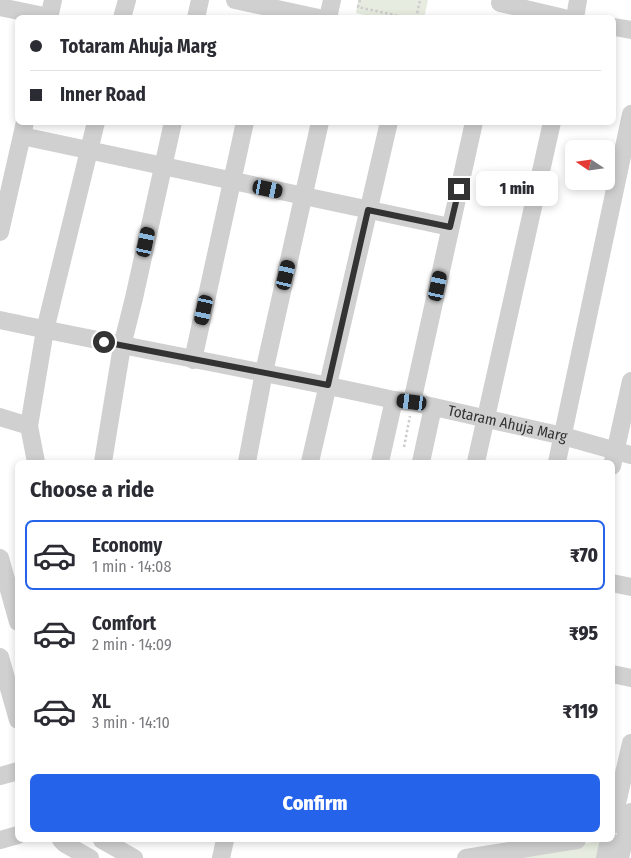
<!DOCTYPE html>
<meta charset="utf-8">
<style>
:root{--surface:#fff;--page:#f2f2f3;--text:#2b2b33;--muted:#7c7c81;--line:#e1e1e2;--accent:#2563eb}
body{margin:0;font-family:"Fira Sans Condensed",sans-serif;background:var(--page);color:var(--text);height:100vh;display:flex;flex-direction:column;font-size:19px;white-space:nowrap}
*{box-sizing:border-box;margin:0}
p{font-size:16px;color:var(--muted)}
.icon{flex:none;width:28px;height:28px;fill:none;stroke:currentColor;stroke-width:2;stroke-linecap:round;stroke-linejoin:round}
.map{position:relative;flex:1;overflow:hidden}
.sheet{position:absolute;left:15px;top:460px;width:600px;height:382px;display:flex;flex-direction:column;background:var(--surface);border-radius:8px;box-shadow:0 2px 8px #0003}
.sheet>*{flex:none}
.top-card{position:absolute;left:15px;top:15px;width:601px;height:110px;border-radius:8px;box-shadow:0 2px 8px #0003;display:grid;align-content:center;height:110px;padding:0 15px;background:var(--surface)}
.needle{width:32px;rotate:283deg}
.buttons{position:absolute;left:565px;top:140px;display:grid;gap:10px}
.buttons a{display:grid;place-items:center;width:50px;height:50px;border-radius:8px;background:var(--surface);box-shadow:0 2px 8px #0003;font-size:25px}
.end{position:absolute;width:22px;height:22px;margin:-11px;border:6px solid #333;background:#fff;box-shadow:0 0 0 2px #fff}
.from{border-radius:50%}
.bubble{position:absolute;height:35px;border-radius:8px;background:var(--surface);box-shadow:0 2px 8px #0003;font-size:16px;font-weight:800;line-height:35px;text-align:center}
.car{position:absolute;width:15px;height:30px;margin:-15px -8px;border-radius:6px;box-shadow:0 0 4px 1px #0007;background:linear-gradient(#222 24%,#8ab4d8 0 40%,#222 0 76%,#8ab4d8 0 86%,#222 0)}
.top-card b{display:flex;align-items:center;gap:18px;height:48px;font-size:19px}
.top-card b+b{border-top:1px solid var(--line)}
.top-card i{width:12px;height:12px;background:var(--text)}
ul{padding:0;list-style:none}
li{display:flex;align-items:center;gap:15px;height:70px;margin:0 10px 8px;padding:0 5px;border:2px solid transparent;border-radius:8px}
li div{flex:1}
li b{display:block;font-size:19px}
li em{font-style:normal;font-weight:800}
li.selected{border-color:var(--accent)}
li>.icon{width:45px;height:45px;stroke-width:1.5}
h2{padding:0 15px;font-size:22px;line-height:60px}
.button{display:flex;gap:10px;margin-top:auto;padding:10px 15px}
.button a{flex:1;height:58px;border-radius:8px;background:var(--accent);color:#fff;font-size:20px;font-weight:800;line-height:58px;text-align:center}
.map>svg:first-child{display:block}
</style>
<div class="map">
<svg width="631" height="858" viewBox="0 0 631 858">
<rect width="100%" height="100%" fill="#fff"/>
<g fill="#e6ecdf">
<polygon points="358,0 428,0 424,18 374,17 356,13"/>
<polygon points="602,840 611,858 515,858"/>
</g>
<g fill="none" stroke-linecap="round" stroke-linejoin="round">
<g stroke="#cdcdcd" stroke-width="2.5" stroke-dasharray="2.5 2.5" stroke-linecap="butt">
<polyline points="360,0 358,7 408,18"/>
<polyline points="416,18 420,0"/>
<polyline points="404,447 410,416"/>
</g>
<g stroke="#d0d0d0" stroke-width="18">
<polyline points="235,0 319,18"/>
<polyline points="500,3 564,18"/>
<polyline points="0,7 49,17"/>
<polyline points="49,18 53,0"/>
<polyline points="122,18 127,0"/>
<polyline points="196,18 200,0"/>
<polyline points="328,18 332,0"/>
<polyline points="575,18 578,0"/>
<polyline points="614,27 631,30"/>
<polyline points="22,136 450,227"/>
<polyline points="0,232 25,122"/>
<path id="s1" d="M0 320C131 348 263 371 394 400L412 402 563 436 631 455"/>
<polyline points="193,360 245,122"/>
<polyline points="412,402 474,122"/>
<polyline points="0,417 29,426"/>
<polyline points="36,462 29,426 45,330 96,122"/>
<polyline points="103,462 122,346 134,298 173,122"/>
<polyline points="247,462 264,372 320,122"/>
<polyline points="310,462 389,122"/>
<polyline points="380,462 394,400"/>
<polyline points="421,462 433,407"/>
<polyline points="476,462 552,122"/>
<polyline points="557,462 631,114"/>
<polyline points="612,466 631,381"/>
<polyline points="0,558 18,622"/>
<polyline points="612,583 631,587"/>
<polyline points="0,657 18,720"/>
<polyline points="612,674 631,678"/>
<polyline points="0,776 18,771"/>
<polyline points="612,825 631,743"/>
<polyline points="0,840 18,835"/>
<polyline points="61,840 65,844 90,858"/>
<polyline points="102,840 134,858"/>
<polyline points="221,858 225,840"/>
<polyline points="466,858 577,840"/>
<polyline points="605,858 609,840"/>
<polyline points="620,858 631,812"/>
</g>
</g>
<g fill="none" stroke-linecap="round" stroke-linejoin="round">
<polyline stroke="#333" stroke-width="6" points="104,342 328,385 368,210 450,227 459,189"/>
</g>
<g text-anchor="middle" stroke-width="5" stroke-linejoin="round" paint-order="stroke">
<g font-size="15" fill="#333" stroke="#fff">
<text dy="5" stroke="none"><textPath href="#s1" startOffset="518">Totaram Ahuja Marg</textPath></text>
</g>
</g>
</svg>
<div class="buttons">
<a><svg class="needle" viewBox="-14 -14 28 28"><path d="M0-13l5 13h-10z" fill="#e53935"/><path d="M0 13l5-13h-10z" fill="#7c7c81"/></svg></a>
</div>
<i class="end from" style="left:104px;top:342px"></i>
<i class="end" style="left:459px;top:189px"></i>
<div class="bubble" style="left:476px;top:171px;width:82px">1 min</div>
<i class="car" style="left:268px;top:189px;rotate:102deg"></i>
<i class="car" style="left:146px;top:242px;rotate:12deg"></i>
<i class="car" style="left:286px;top:275px;rotate:13deg"></i>
<i class="car" style="left:438px;top:286px;rotate:12deg"></i>
<i class="car" style="left:204px;top:310px;rotate:192deg"></i>
<i class="car" style="left:412px;top:402px;rotate:277deg"></i>
<div class="top-card">
<b><i class="from"></i>Totaram Ahuja Marg</b>
<b><i></i>Inner Road</b>
</div>
<section class="sheet">
<h2>Choose a ride</h2>
<ul>
<li class="selected"><svg class="icon" aria-label="car" viewBox="0 0 24 24"><path d="M5 17H2v-5l4-1 3-4h7l3 4 3 1v5h-3M9 17h6M6 11h13"/><circle cx="7" cy="17" r="2"/><circle cx="17" cy="17" r="2"/></svg><div><b>Economy</b><p>1 min · 14:08</p></div><em>₹70</em></li>
<li><svg class="icon" aria-label="car" viewBox="0 0 24 24"><path d="M5 17H2v-5l4-1 3-4h7l3 4 3 1v5h-3M9 17h6M6 11h13"/><circle cx="7" cy="17" r="2"/><circle cx="17" cy="17" r="2"/></svg><div><b>Comfort</b><p>2 min · 14:09</p></div><em>₹95</em></li>
<li><svg class="icon" aria-label="car" viewBox="0 0 24 24"><path d="M5 17H2v-5l4-1 3-4h7l3 4 3 1v5h-3M9 17h6M6 11h13"/><circle cx="7" cy="17" r="2"/><circle cx="17" cy="17" r="2"/></svg><div><b>XL</b><p>3 min · 14:10</p></div><em>₹119</em></li>
</ul>
<div class="button"><a>Confirm</a></div>
</section>
</div>
